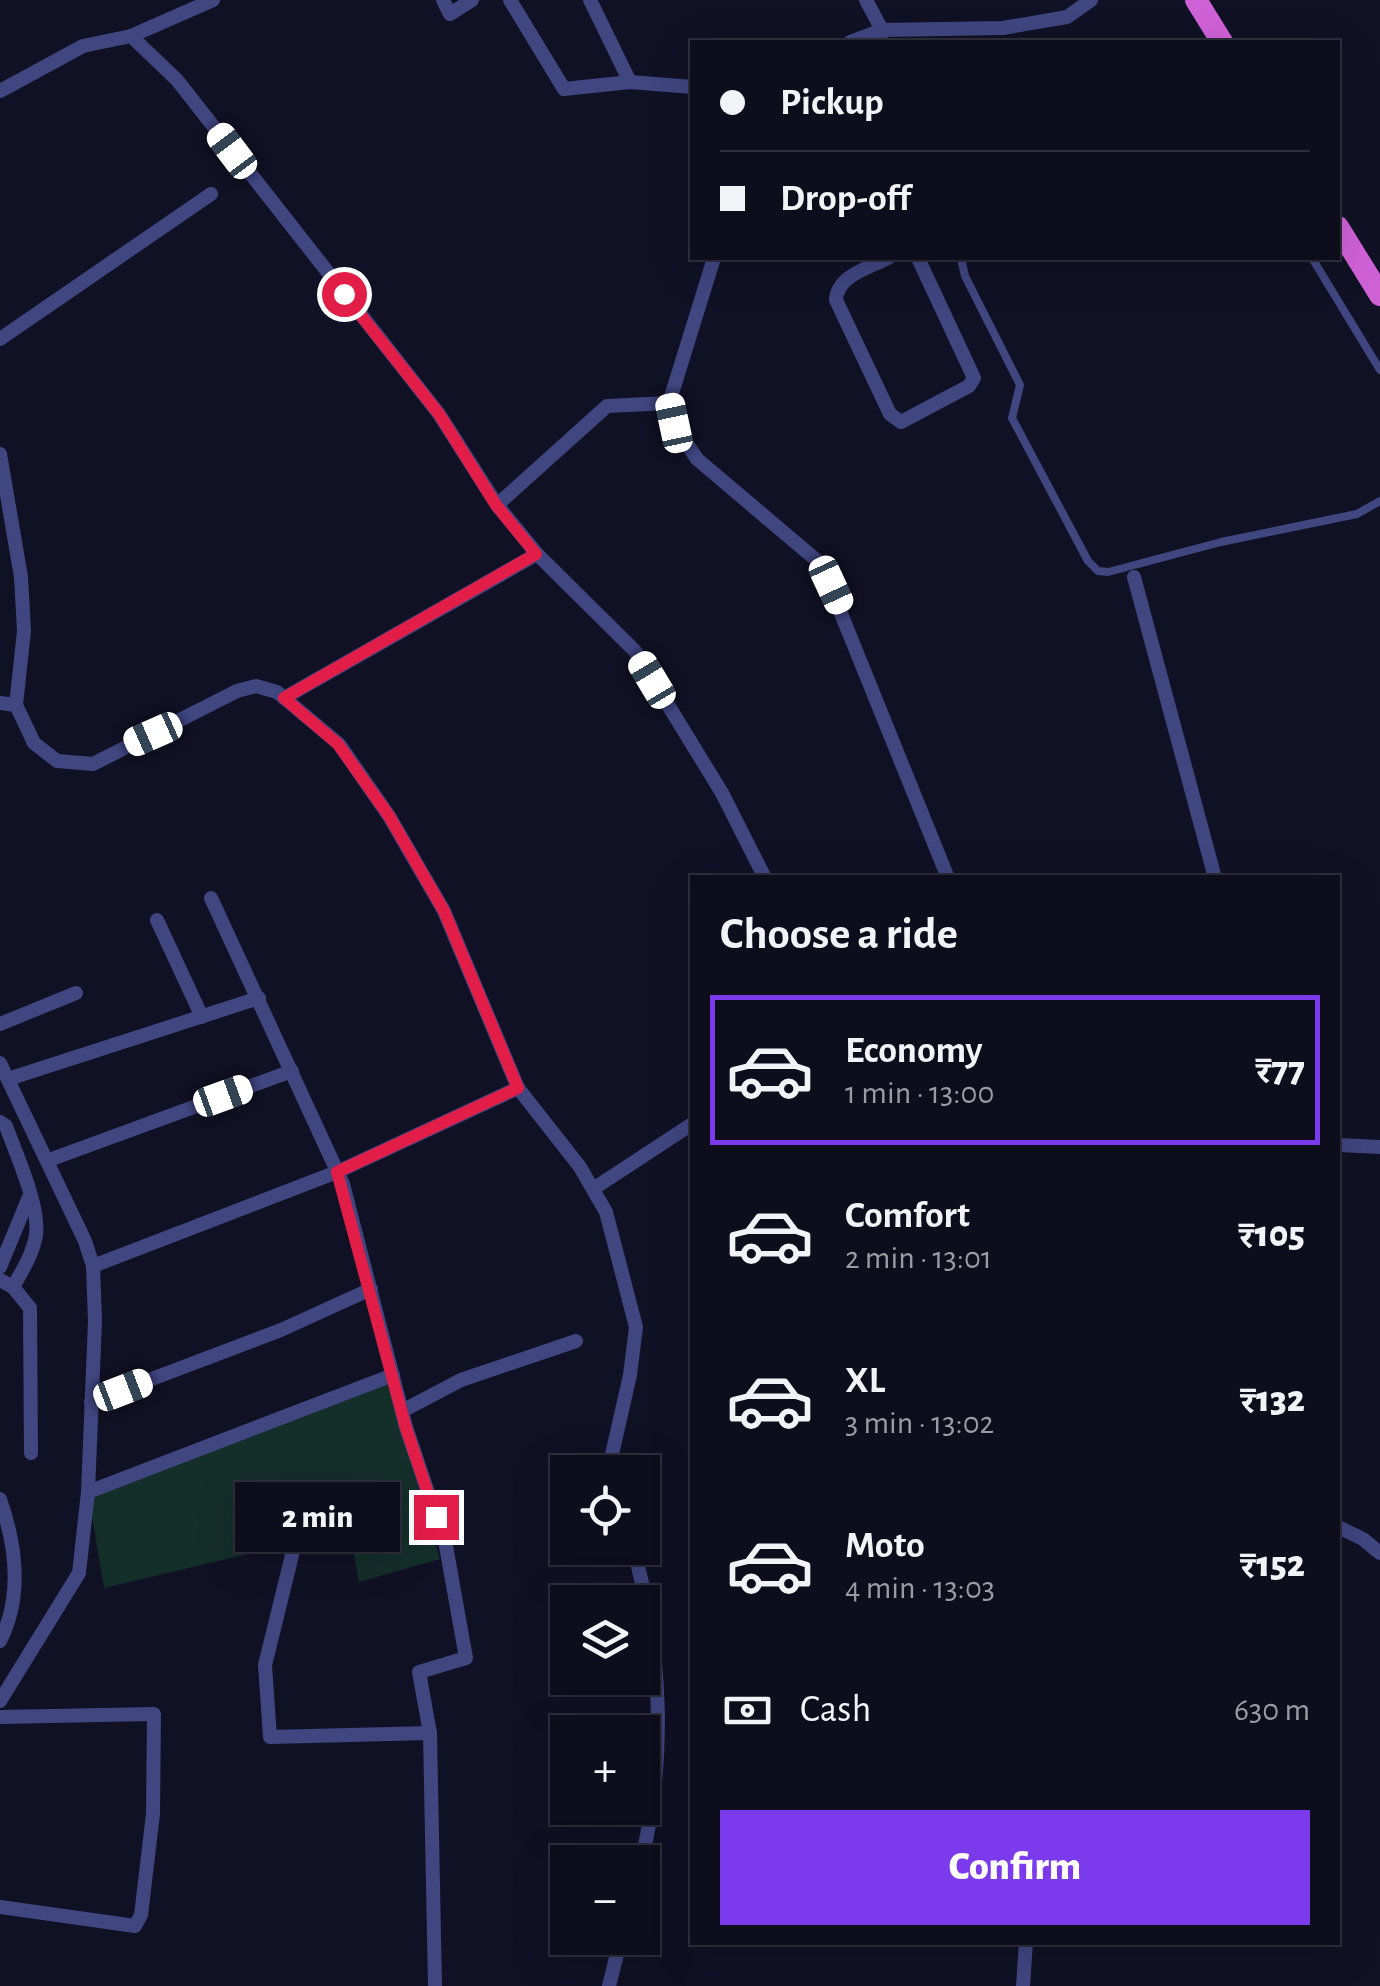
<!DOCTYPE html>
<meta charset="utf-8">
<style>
:root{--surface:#0d0d1c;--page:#161625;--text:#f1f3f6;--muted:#9a9ca3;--line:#2d2d3b;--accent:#7c3aed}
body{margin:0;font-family:"Alegreya Sans",sans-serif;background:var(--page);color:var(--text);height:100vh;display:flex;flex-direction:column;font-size:38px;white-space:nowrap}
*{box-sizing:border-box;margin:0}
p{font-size:32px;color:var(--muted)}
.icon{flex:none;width:55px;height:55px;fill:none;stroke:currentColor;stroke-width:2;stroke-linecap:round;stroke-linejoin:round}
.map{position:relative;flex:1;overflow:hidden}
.side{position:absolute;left:690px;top:875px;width:650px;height:1070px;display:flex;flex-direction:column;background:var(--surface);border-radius:0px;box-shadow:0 10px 40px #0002,0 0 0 2px var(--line)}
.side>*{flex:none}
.top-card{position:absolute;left:690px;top:40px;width:650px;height:220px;border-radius:0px;box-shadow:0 10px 40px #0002,0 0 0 2px var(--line);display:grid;align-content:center;height:220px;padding:0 30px;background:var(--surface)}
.controls{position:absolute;left:550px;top:1455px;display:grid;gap:20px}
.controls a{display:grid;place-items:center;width:110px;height:110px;border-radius:0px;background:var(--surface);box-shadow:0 10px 40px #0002,0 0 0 2px var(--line);font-size:50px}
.end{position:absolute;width:45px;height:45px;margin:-22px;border:12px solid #e11d48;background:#fff;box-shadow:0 0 0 5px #fff}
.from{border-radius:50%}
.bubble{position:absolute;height:70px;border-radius:0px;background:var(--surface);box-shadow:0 10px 40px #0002,0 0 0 2px var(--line);font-size:32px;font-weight:800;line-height:70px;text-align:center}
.car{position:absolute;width:30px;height:60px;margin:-30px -15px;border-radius:12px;box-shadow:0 0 8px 2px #0007;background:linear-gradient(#fff 24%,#345 0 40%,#fff 0 76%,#345 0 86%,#fff 0)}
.top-card b{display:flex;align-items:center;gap:35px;height:95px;font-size:38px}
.top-card b+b{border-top:2px solid var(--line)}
.top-card i{width:25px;height:25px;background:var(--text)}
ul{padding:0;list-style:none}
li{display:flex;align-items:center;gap:30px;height:150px;margin:0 20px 15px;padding:0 10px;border:5px solid transparent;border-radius:0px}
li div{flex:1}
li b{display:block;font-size:38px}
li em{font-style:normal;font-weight:800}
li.active{border-color:var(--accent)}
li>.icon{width:90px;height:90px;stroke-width:1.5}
h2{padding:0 30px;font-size:45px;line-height:120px}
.pay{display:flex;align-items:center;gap:25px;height:110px;padding:0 30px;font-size:38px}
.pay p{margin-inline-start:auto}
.primary-button{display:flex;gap:20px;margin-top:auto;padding:20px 30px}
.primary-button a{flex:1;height:115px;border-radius:0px;background:var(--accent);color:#fff;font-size:40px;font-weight:800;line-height:115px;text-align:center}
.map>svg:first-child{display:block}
</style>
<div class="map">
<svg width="1380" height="1986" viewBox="0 0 1380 1986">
<rect width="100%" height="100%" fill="#111125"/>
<polygon fill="#142e2a" points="387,1383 440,1559 359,1582 349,1530 104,1588 88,1492"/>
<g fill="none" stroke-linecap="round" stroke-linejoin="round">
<g stroke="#3f4680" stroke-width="8">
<polyline points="964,258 962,263 965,276 1020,385 1012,418 1088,561 1098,571 1108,572 1221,542 1357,514 1380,501"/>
<polyline points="1312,258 1380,370"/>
</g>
<g stroke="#3f4680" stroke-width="14">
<polyline points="443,0 450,14 472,0"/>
<polyline points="510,0 564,89 630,82 692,87"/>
<polyline points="590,0 630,82"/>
<polyline points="866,0 882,30 879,42"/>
<polyline points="131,36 177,80 439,414 497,505 537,554 635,651 722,793 765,878"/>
<polyline points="850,42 882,30 1003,28 1067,17 1091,0"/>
<polyline points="0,91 83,46 131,36 213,0"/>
<polyline points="714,258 669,403 673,423 697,459 821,564 948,878"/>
<path d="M888 258C868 268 837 276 836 300L890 414 901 422 969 386 974 378 918 258"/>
<polyline points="0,339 211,194"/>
<polyline points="0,454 21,577 24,631 16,705 34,743 57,761 93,764 237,691 256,686 277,692 339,744 389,816 444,911 518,1088 580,1167 606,1212 636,1327 630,1375 608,1472"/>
<polyline points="497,505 607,406 669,403"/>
<polyline points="1134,577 1215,878"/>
<polyline points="284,698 537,554"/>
<polyline points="0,703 16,705"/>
<polyline points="211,898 343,1184 406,1427 446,1546 466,1658 419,1672 430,1733"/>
<polyline points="157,920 202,1017"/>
<polyline points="0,1024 76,993"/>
<polyline points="0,1063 85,1241 93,1266 95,1321 88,1492 79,1573 0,1701"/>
<polyline points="8,1079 259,998"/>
<path d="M0 1122 6 1126C16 1154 40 1206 36 1235 33 1254 22 1271 13 1287"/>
<polyline points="1338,1145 1380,1147"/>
<polyline points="49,1160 292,1071"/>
<polyline points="593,1189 692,1124"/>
<polyline points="93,1266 337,1172 518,1088"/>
<polyline points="0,1267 29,1197"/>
<polyline points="0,1280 13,1287 30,1308 31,1453"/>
<polyline points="91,1402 281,1330 371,1289"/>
<polyline points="402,1411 461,1380 576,1341"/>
<polyline points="88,1492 393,1375"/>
<path d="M0 1499C16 1545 23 1596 0 1641"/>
<polyline points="1338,1527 1363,1539 1380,1553"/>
<polyline points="294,1547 265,1665 270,1737 430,1733 435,1986"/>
<path d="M633 1548C662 1649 667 1760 641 1862"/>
<polyline points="0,1717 154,1714 153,1814 141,1915 135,1926 0,1907"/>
<polyline points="609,1986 621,1938"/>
<polyline points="1023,1986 1026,1942"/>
</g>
<g stroke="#cf61d7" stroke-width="22">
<polyline points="1196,0 1222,42"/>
<polyline points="1338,227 1380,295"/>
</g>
</g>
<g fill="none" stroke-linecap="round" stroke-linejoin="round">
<polyline stroke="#e11d48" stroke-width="12" points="344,294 439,414 496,505 536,554 284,698 338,744 389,816 444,911 518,1088 337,1172 406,1428 436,1517"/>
</g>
</svg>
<div class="controls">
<a><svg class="icon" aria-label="locate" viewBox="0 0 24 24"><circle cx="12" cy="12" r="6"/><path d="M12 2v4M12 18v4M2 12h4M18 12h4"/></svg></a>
<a><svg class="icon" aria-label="layers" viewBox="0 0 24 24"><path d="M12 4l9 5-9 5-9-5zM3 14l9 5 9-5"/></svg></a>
<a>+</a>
<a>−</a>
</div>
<i class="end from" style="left:344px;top:294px"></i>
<i class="end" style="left:436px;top:1517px"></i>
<div class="bubble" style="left:235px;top:1482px;width:165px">2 min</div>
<i class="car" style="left:232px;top:151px;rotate:323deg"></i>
<i class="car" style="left:674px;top:423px;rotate:348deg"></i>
<i class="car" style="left:831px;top:585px;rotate:155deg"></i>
<i class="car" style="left:652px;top:680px;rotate:329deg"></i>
<i class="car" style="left:153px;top:734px;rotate:246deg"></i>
<i class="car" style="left:223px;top:1096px;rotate:70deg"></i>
<i class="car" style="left:123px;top:1390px;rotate:69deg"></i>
<div class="top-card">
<b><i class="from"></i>Pickup</b>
<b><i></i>Drop-off</b>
</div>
<section class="side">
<h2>Choose a ride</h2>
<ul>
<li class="active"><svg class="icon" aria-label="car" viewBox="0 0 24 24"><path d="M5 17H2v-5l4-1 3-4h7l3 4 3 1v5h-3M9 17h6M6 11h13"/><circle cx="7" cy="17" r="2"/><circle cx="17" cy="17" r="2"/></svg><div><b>Economy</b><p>1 min · 13:00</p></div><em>₹77</em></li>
<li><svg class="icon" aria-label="car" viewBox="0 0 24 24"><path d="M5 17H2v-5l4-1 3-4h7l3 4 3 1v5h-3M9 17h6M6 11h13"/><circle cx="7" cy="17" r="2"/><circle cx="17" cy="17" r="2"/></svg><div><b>Comfort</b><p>2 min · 13:01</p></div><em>₹105</em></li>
<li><svg class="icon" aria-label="car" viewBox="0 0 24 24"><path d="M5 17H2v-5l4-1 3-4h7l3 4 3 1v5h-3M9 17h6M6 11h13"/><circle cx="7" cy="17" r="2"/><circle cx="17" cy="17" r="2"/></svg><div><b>XL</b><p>3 min · 13:02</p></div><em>₹132</em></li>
<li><svg class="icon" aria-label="car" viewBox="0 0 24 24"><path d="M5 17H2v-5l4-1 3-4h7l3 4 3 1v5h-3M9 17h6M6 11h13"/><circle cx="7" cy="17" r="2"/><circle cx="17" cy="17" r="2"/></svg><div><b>Moto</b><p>4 min · 13:03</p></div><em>₹152</em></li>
</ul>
<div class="pay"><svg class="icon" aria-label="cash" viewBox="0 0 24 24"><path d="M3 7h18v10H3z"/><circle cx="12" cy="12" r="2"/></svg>Cash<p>630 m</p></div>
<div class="primary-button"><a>Confirm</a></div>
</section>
</div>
